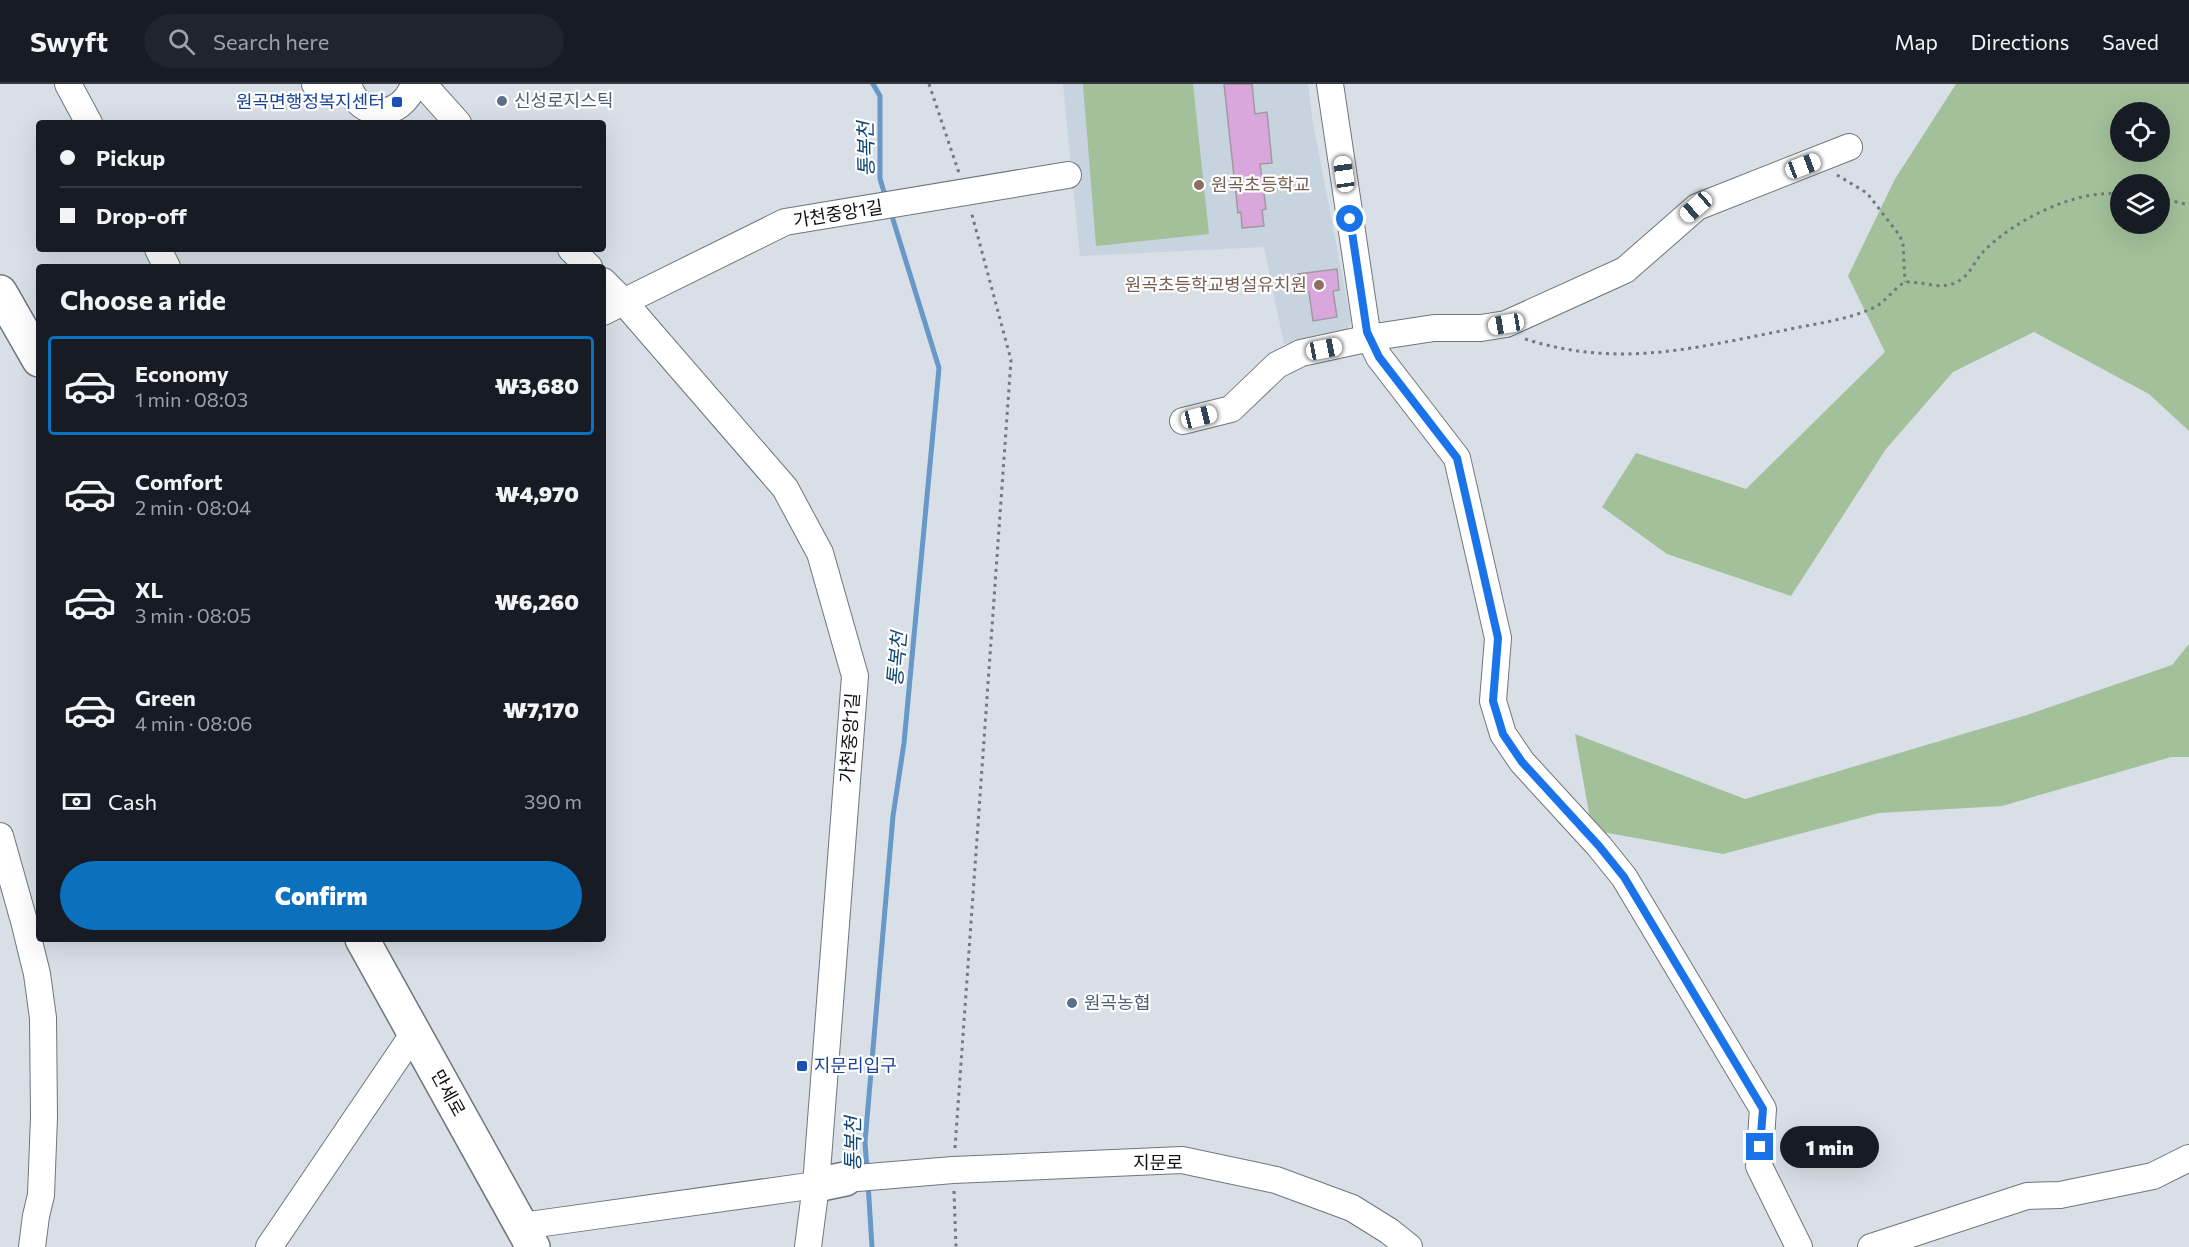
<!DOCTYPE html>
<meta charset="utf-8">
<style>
:root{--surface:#171b24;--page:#20242c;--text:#f1f3f6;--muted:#9ea1a6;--line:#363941;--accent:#0c71bc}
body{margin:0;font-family:Commissioner,"Noto Sans KR",sans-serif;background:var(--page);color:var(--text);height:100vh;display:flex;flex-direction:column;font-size:22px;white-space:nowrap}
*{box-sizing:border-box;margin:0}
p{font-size:20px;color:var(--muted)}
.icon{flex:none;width:33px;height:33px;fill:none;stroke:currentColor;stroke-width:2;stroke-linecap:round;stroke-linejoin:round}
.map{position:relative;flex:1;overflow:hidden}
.panel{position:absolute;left:36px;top:180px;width:570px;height:678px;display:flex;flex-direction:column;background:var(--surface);border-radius:6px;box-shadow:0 6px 24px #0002}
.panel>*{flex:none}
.top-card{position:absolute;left:36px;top:36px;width:570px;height:132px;border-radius:6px;box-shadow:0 6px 24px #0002;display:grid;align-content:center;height:132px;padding:0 24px;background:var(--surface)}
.controls{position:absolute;left:2110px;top:18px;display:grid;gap:12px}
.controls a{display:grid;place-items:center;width:60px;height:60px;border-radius:50%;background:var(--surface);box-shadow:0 6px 24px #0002;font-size:30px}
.end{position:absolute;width:27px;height:27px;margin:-14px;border:8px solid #1a73e8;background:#fff;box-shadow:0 0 0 3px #fff}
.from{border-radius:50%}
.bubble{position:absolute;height:42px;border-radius:21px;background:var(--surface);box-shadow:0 6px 24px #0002;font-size:20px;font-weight:800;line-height:42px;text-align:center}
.car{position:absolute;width:18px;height:36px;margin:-18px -9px;border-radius:8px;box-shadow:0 0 4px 2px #0007;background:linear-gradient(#fff 24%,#345 0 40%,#fff 0 76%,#345 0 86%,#fff 0)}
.top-card b{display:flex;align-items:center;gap:21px;height:57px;font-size:22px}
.top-card b+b{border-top:2px solid var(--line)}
.top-card i{width:15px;height:15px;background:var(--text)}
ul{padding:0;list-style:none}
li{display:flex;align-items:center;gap:18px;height:99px;margin:0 12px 9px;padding:0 12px;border:3px solid transparent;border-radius:6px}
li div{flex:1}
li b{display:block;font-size:22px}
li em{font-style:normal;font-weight:800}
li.on{border-color:var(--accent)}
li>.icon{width:54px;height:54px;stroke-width:1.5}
h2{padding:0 24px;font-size:27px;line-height:72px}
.pay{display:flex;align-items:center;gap:15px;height:66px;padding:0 24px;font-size:22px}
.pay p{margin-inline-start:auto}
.action{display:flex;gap:12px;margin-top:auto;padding:12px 24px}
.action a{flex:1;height:69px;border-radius:36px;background:var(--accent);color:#fff;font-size:24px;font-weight:800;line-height:69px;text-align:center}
header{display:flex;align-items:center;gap:36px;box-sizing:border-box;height:84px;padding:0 30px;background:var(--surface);border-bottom:2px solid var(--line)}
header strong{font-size:28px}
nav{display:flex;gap:33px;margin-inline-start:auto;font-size:21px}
.search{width:420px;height:54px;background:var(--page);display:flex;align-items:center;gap:15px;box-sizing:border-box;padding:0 21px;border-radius:33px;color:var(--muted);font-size:22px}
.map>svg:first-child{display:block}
</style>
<header>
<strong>Swyft</strong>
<div class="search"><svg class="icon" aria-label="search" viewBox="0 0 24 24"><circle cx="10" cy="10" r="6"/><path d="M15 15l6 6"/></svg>Search here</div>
<nav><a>Map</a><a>Directions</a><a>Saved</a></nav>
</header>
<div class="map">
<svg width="2189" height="1163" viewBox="0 0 2189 1163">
<rect width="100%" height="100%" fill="#d9dfe6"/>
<polygon fill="#c8d3e0" points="1063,0 1308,0 1313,39 1351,237 1347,246 1284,260 1264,163 1080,172"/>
<g fill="#a2c19a" fill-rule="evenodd">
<polygon points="1083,0 1193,0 1209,150 1096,162"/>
<path d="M1956 0H2189V347L2149 310 2034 248 1953 288 1886 365 1791 512 1667 470 1602 423 1636 369 1746 405 1885 268 1848 192 1895 95ZM2160 28V68H2121V28ZM2121 100H2160V140H2121Z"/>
<polygon points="2189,560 2189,673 2171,673 2002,722 1879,729 1723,770 1592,746 1575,650 1745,715 2027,631 2172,581"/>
</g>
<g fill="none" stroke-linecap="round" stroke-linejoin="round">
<g stroke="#6798c8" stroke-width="5">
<polyline points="873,0 880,12 880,95 886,114"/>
<polyline points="867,1086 865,1058 893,732 904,659 939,284 891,129"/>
<polyline points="868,1099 872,1163"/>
</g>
</g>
<g fill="#d9a7db" stroke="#a09aa0" stroke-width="1.5">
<polygon points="1224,0 1252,0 1255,30 1267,28 1272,79 1260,80 1266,125 1262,126 1264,142 1242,144 1241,128 1238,129"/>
<polygon points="1337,185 1339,206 1333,207 1337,233 1313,237 1309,208 1302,209 1298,190"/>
</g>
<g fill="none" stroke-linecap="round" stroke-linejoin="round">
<defs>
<g id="minor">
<polyline points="68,0 89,39"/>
<polyline points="315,0 350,8"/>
<path d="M348 0C359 37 402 36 414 0"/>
<polyline points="423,0 458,39"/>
<polyline points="1330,0 1367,248 1379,273 1457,374 1498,554 1493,617 1503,650 1522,678 1599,762 1624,793 1763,1025 1759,1082 1799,1163"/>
<polyline points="158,165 167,183"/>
<polyline points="571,165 589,183"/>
<polyline points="603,197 623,217 785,404 820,469 855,592 816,1101 808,1163"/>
<polyline points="603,228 785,138 1068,91"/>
<polyline points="1183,337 1231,325 1277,281 1301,269 1375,253 1434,244 1481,244 1506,240 1625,186 1697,123 1849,63"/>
<polyline points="0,752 24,837 37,890 43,934 44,1033 41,1111 36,1132 32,1163"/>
<polyline points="845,1095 953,1086 1182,1076 1276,1096 1352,1124 1389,1147 1409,1163"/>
<polyline points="522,1142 816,1101"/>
<polyline points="269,1163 414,949"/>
<polyline points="1871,1163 2027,1112 2060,1111 2153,1092 2189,1074"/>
</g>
<g id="major">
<polyline points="0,208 39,276"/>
<polyline points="362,855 533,1163"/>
<polyline points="816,1101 845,1095"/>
</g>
</defs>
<use href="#minor" stroke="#70757c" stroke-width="28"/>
<use href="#major" stroke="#70757c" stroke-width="36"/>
<g stroke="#74787d" stroke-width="3" stroke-dasharray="3 4.5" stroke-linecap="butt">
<polyline points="929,0 959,89"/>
<polyline points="1837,91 1867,109 1900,152 1903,160 1905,198"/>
<polyline points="2160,114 2189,121"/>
<path d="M1525 255C1617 284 1690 265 1781 247 1811 240 1845 237 1873 224 1886 218 1893 205 1905 198 1922 197 1938 206 1955 199 1970 192 1973 179 1983 168 2014 136 2076 105 2121 110"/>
<polyline points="955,1064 1011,276 971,127"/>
<polyline points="954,1107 956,1163"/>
</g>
<use href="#minor" stroke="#fff" stroke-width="26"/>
<use href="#major" stroke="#fff" stroke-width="33"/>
</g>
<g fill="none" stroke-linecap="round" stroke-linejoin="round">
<polyline stroke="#1a73e8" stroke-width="8" points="1350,135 1367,248 1379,273 1457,374 1498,554 1493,617 1503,650 1522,678 1599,762 1624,793 1763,1025 1760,1063"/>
</g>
<g fill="#5c6f8a" stroke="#fff" stroke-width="2">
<circle cx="502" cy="17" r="6"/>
<circle cx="1072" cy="919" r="6"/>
</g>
<g fill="#1a4fb4" stroke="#fff" stroke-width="2">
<rect x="391" y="12" width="12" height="12" rx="3"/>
<rect x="796" y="976" width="12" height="12" rx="3"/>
</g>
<g fill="#8d6e63" stroke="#fff" stroke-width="2">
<circle cx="1199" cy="101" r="6"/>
<circle cx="1319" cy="201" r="6"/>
</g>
<g text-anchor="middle" stroke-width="4.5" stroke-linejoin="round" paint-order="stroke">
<g font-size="18" fill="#4e5e75" stroke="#fff" text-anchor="start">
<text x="514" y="23">신성로지스틱</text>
<text x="1084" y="925">원곡농협</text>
</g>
<g font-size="18" fill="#164399" stroke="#fff" text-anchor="end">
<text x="385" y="24">원곡면행정복지센터</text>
<text x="814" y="988" text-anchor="start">지문리입구</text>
</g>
<g font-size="18" fill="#785e54" stroke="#fff" text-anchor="start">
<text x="1211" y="107">원곡초등학교</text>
<text x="1307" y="207" text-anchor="end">원곡초등학교병설유치원</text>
</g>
<g font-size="18" fill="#0e1012" stroke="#fff">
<text transform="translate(838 130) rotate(-9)" y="6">가천중앙1길</text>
<text transform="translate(850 654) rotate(-86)" y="6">가천중앙1길</text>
<text transform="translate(448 1009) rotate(61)" y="6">만세로</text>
<text x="1158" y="1085">지문로</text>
</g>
<g font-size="20" font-style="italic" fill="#0f4775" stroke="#fff">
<text transform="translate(866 65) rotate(-91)" y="7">통복천</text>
<text transform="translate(897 575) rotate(-85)" y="7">통복천</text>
<text transform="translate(853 1060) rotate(-90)" y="7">통복천</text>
</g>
</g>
</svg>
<div class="controls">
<a><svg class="icon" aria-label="locate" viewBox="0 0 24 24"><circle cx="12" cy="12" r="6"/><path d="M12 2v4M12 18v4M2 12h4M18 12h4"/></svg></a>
<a><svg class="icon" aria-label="layers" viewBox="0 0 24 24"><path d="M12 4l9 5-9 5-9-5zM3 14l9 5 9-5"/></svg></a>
</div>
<i class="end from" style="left:1350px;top:135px"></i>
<i class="end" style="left:1760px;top:1063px"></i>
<div class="bubble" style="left:1780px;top:1042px;width:99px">1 min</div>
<i class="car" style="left:1803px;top:82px;rotate:69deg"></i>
<i class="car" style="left:1344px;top:90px;rotate:352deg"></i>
<i class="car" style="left:1696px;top:123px;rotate:229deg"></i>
<i class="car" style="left:1506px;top:240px;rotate:260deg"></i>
<i class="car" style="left:1324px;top:265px;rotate:79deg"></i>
<i class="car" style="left:1199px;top:333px;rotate:76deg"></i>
<div class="top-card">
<b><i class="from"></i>Pickup</b>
<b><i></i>Drop-off</b>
</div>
<section class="panel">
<h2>Choose a ride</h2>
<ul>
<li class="on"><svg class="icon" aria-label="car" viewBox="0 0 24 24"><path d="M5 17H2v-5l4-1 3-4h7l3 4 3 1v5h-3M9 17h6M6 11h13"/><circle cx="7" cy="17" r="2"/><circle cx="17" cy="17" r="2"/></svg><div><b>Economy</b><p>1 min · 08:03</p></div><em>₩3,680</em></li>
<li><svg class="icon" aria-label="car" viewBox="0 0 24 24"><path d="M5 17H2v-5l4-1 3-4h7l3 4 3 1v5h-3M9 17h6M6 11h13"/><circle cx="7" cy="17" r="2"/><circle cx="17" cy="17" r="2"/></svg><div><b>Comfort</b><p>2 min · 08:04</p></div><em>₩4,970</em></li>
<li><svg class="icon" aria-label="car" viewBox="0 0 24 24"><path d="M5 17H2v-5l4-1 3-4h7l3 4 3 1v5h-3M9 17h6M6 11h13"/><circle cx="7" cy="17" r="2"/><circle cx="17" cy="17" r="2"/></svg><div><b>XL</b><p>3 min · 08:05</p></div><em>₩6,260</em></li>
<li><svg class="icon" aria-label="car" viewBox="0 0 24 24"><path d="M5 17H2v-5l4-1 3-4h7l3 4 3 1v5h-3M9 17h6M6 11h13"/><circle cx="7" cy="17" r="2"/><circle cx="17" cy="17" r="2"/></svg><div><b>Green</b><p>4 min · 08:06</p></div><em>₩7,170</em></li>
</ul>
<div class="pay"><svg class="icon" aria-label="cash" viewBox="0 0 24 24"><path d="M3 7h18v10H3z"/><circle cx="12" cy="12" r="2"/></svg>Cash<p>390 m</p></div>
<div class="action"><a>Confirm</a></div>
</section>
</div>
